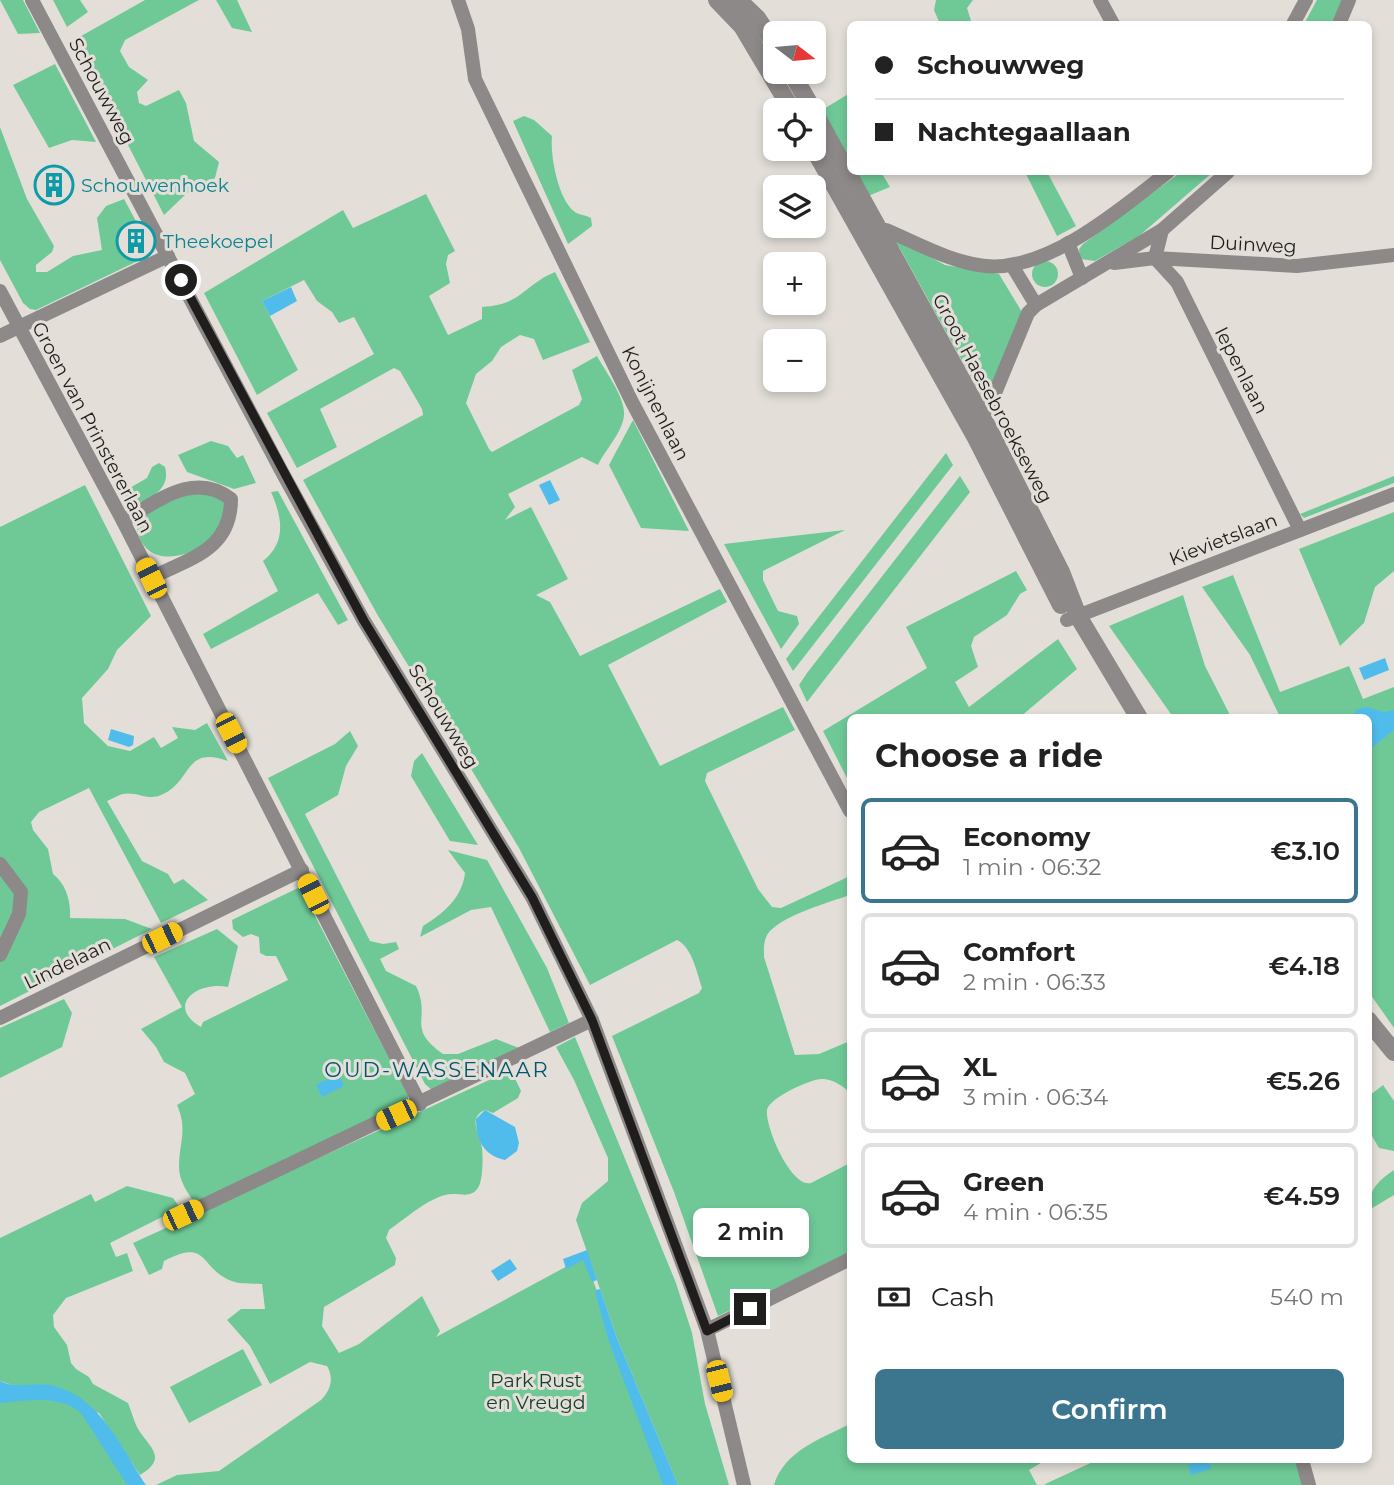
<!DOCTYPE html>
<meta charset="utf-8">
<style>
:root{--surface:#fff;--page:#f2f2f2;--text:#222;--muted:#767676;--line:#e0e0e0;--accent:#3b768e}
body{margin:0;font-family:Montserrat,sans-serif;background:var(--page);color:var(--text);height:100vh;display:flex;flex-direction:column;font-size:26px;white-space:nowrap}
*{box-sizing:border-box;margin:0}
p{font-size:23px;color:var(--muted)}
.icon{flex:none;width:38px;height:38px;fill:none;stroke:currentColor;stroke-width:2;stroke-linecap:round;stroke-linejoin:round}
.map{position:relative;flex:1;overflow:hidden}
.sheet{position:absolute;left:847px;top:714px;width:525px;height:749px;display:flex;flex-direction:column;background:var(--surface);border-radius:10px;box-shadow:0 4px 10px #0003}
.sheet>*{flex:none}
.guide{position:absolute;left:847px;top:21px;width:525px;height:154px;border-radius:10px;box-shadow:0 4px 10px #0003;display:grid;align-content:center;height:154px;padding:0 28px;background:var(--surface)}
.needle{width:46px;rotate:106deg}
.controls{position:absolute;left:763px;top:21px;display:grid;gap:14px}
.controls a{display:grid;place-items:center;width:63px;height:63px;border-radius:10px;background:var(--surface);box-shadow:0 4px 10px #0003;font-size:35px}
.end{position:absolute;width:32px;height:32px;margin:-16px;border:9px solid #201e1c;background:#fff;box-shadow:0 0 0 4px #fff}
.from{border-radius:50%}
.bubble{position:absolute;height:49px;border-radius:10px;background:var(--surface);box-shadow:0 4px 10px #0003;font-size:23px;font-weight:600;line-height:49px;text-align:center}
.car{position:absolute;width:21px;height:42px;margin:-21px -10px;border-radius:9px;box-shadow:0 0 5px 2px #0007;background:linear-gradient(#f5c518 24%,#345 0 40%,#f5c518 0 76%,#345 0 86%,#f5c518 0)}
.guide b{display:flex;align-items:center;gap:24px;height:66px;font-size:26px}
.guide b+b{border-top:2px solid var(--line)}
.guide i{width:18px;height:18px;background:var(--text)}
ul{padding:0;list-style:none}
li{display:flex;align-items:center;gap:21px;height:105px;margin:0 14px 10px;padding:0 14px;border:4px solid var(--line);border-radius:10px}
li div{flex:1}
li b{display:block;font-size:26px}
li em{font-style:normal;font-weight:600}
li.current{border-color:var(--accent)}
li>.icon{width:63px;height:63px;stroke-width:1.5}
h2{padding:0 28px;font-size:32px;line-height:84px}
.pay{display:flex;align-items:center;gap:18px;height:77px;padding:0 28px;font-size:26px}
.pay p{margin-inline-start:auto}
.cta{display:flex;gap:14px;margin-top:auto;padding:14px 28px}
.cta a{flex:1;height:80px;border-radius:10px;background:var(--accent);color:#fff;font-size:28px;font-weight:600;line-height:80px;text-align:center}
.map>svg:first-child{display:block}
</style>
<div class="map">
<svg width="1394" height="1485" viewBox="0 0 1394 1485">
<rect width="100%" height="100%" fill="#e3dfd8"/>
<g fill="#6fc997">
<polygon points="0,0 23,0 40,33 18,34"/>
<polygon points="53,0 80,0 88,12 67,27"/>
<polygon points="145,0 199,0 125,40 120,51 129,67 148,80 137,92 139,103 146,106 179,90 186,103 194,141 219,162 215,178 186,194 164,215 74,40"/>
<polygon points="216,0 237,0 252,32 232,28"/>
<polygon points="936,0 973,0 967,8 972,24 940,24 934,10"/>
<polygon points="1317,0 1345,0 1333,24 1304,24"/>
<polygon points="55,64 96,142 72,140 49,148 13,85"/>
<polygon points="850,93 850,166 822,110"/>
<path d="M524 116 534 120 552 136C550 155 558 200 575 212 579 215 586 215 591 218L592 226 568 244 513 121Z"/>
<polygon points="0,127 27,199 54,246 52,252 36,265 36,272 47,272 73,256 102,250 97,218 106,206 124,199 152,251 148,256 36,310 30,309 23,303 0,260"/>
<polygon points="854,172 881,172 890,187 868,196"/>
<polygon points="1025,172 1047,172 1076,226 1057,236"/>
<polygon points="1181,172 1213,172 1139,236 1095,261 1080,259 1079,249 1083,244"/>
<path d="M426 194 455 251 448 255 446 264 450 283 429 296 448 335 482 319V307C522 305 522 286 555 272L590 342 543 360 534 339 520 335 501 347 492 361 476 374 466 403 489 449 492 452 579 405 582 399 572 370 597 356C605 371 626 398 624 416 622 433 605 450 598 465L582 457 508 494 515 507 505 520 531 507 568 579 536 595 550 602 580 656 720 589 727 602 608 665 660 766 783 707 795 730 707 773 705 781 758 889 772 907 781 908 850 876V895C827 903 787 914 770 931 763 939 764 948 764 957L795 1055 819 1054 850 1041V1093C843 1086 833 1079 822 1079 810 1079 769 1098 767 1110 765 1127 791 1188 811 1183L850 1163V1253L718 1316 674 1192 612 1036 699 993 702 988C697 973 692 947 677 940L590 985 519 848 377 614 303 480 423 415 422 409 400 371 394 368 320 409 337 447 297 468 267 413 374 354 354 317 339 323 332 312 317 301 304 280 262 301 298 370 257 395 204 293 343 210 353 228Z"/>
<polygon points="888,234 945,265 999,274 1022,312 985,402 899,247 893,245"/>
<circle cx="1045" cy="274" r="13"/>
<polygon points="633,420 689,531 641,528 609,465"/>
<polygon points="211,441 228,446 237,458 243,455 256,483 234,489 187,472 178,455"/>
<polygon points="946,453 953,465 793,671 786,659"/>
<path d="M159 463 165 467C170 485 157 496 141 502L133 503 121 493 147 478 152 467Z"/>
<polygon points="960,476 970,492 807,702 799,685 807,673"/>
<polygon points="1394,476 1394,483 1304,518 1300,514"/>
<path d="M85 485 151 616 117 650 108 669 82 698 84 723 108 746 130 751 154 737 161 748 178 738 172 727 195 730 207 723 228 761C183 745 193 782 161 795 148 801 136 791 123 794 118 795 112 799 107 801L142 861 168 874 174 884 183 879 208 900 161 923 89 788 39 812 31 822 33 830 48 849 53 874C66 884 71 901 70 918L125 919 152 929 0 1006V527Z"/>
<path d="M278 491 348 620 338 625 318 593 211 649 203 634 278 591 263 561C287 542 282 517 271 492Z"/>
<path d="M211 492 226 503 228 514C221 523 213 539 204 545 178 561 145 564 137 530 146 498 183 496 211 492Z"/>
<polygon points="1394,512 1394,571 1375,587 1364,623 1340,646 1299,549"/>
<polygon points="845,530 763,571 763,580 778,611 797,616 799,624 781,649 724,544"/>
<polygon points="1016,571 1027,590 1020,594 1007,615 974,637 971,646 978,667 955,682 969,707 1058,639 1077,669 1020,717 850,718 850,784 823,731 927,668 906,627"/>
<polygon points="1233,575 1280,692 1349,666 1363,699 1394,687 1394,1028 1368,991 1369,720 1382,712 1353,714 1351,717 1280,717 1250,655 1202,587"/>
<polygon points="1183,595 1205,666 1231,717 1173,717 1109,626"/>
<path d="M350 731 358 746 346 766 338 795 305 814 370 941 383 944 396 942 399 949 380 959 386 971 416 986C432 1019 405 1027 443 1054H458L496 1039 519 1048 434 1092 425 1084 268 778 335 744Z"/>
<polygon points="422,753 478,845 450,841 411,776 414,761"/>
<path d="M448 850 487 860 547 968 569 1023 550 1032 491 907 471 910 420 937 423 926C444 913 462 898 465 873Z"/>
<path d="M300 887 408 1095V1106L195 1204C188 1193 179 1181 179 1167 179 1142 188 1130 177 1105L195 1094 185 1073 164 1062 156 1047 141 1029 182 1007 154 957 217 929 238 946 228 987C195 981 166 1007 201 1027L203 1022 288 980 276 956H266L260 953 259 937 251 934 243 937 233 929 232 920Z"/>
<polygon points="64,999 72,1013 62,1047 0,1078 0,1028"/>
<polygon points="575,1037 676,1283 692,1333 705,1404 729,1485 678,1485 617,1338 576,1220 582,1203 608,1181 608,1158 574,1080 556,1047"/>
<path d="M511 1070 521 1091 518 1098 493 1113 485 1110C467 1118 480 1134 482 1148 483 1157 483 1177 479 1186 471 1201 458 1191 445 1195 426 1200 405 1219 389 1230L386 1238 396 1258 395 1265 324 1307 322 1326 339 1353 359 1344 422 1296 440 1331 436 1337 584 1257 671 1485H156L177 1475 219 1471 321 1400C331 1390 334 1378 327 1366L310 1362 270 1384 250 1346 227 1320 241 1309H265L262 1284C251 1283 240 1285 229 1280 199 1266 208 1238 164 1261L162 1269 149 1275 133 1243Z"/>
<polygon points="1383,1085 1394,1101 1394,1151 1379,1148 1369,1131 1369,1096"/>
<path d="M1394 1170V1195L1369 1210C1368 1190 1378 1181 1394 1170Z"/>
<path d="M127 1186 173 1198 180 1208 110 1243 116 1257 127 1253 133 1271 66 1298 53 1315 54 1327 67 1345 71 1363 76 1369 89 1377 93 1384 128 1403C131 1410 133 1418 136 1425 146 1446 171 1456 140 1475L99 1413 0 1381V1238L91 1194 95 1202Z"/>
<polygon points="243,1349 262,1385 189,1423 170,1387"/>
<polygon points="0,1389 47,1391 87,1407 140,1485 0,1485"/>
<path d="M850 1424V1460H1046L1029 1470 1037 1485H774C784 1451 822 1438 850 1424Z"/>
<polygon points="1097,1460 1297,1460 1306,1485 1043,1485"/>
</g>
<g fill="#50bceb">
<polygon points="291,287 297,301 270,316 262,301"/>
<polygon points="550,480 560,500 549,505 539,485"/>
<polygon points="1385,658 1389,670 1364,680 1359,668"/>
<polygon points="1367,707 1384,712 1394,710 1394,730 1369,750 1368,718 1351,717 1358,709"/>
<polygon points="111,729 134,736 133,745 129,747 108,740"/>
<polygon points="338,1074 344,1086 322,1097 316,1085"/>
<path d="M485 1110 515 1127 519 1143 517 1151 505 1160C483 1155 476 1140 476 1119Z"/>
<polygon points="587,1250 597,1280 592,1282 583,1260 566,1269 563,1259"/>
<polygon points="510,1259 517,1269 498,1281 491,1271"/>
<polygon points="600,1289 617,1338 678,1485 663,1485 608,1339 596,1296 596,1290"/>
<path d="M0 1381C16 1389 32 1382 49 1385 99 1394 121 1447 146 1485H127L81 1413C58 1394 28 1401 0 1403Z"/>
<polygon points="1208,1460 1211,1469 1191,1475 1188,1465"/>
</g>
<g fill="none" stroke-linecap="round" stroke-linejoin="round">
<g stroke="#8d8988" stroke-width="14">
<polyline points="32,0 282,472 364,621 532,897 592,1020 707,1330 744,1485"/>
<polyline points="458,0 468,29 475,79 632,402 850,811"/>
<polyline points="1100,0 1113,24"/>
<polyline points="1293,24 1306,0"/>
<polyline points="1339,24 1349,0"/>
<polyline points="1162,230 1155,258 1177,282 1300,530"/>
<path d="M872 232 886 230C917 243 952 263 986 266 1048 272 1122 208 1168 172"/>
<polyline points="1068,243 1082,278"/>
<polyline points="1114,263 1155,258 1297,266 1394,255"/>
<polyline points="1013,267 1036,305"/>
<polyline points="0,291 123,521 420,1104"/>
<polyline points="0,336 168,256"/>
<polyline points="981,427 1028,313 1036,305 1162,230 1228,172"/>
<path d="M123 521C157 502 194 470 231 499 231 550 190 558 151 578"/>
<polyline points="1067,620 1394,494"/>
<polyline points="0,864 21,892 19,914 0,955"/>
<polyline points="0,1018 302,870"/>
<polyline points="183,1215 592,1020"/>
<polyline points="707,1330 850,1259"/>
<polyline points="1302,1460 1309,1485"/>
</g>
<g stroke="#8d8988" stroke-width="18">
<polyline points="717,0 742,26 792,110"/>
<polyline points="738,0 757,18 775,45"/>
<polyline points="791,72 813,110"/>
<polyline points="814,112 985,422 1061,572 1078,616 1139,718"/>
<polyline points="814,149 975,436 1061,605"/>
<polyline points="1368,1020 1394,1052"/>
</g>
</g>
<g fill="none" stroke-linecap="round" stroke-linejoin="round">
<polyline stroke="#201e1c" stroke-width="9" points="181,280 364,621 532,897 592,1020 707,1331 750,1309"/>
</g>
<defs>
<symbol id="building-ring" viewBox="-11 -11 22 22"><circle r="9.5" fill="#e3dfd8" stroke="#0f9aa8" stroke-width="1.5"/><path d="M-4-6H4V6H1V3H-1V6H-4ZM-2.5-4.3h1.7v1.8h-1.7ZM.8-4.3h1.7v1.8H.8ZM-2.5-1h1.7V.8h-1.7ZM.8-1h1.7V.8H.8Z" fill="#0f9aa8"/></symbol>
</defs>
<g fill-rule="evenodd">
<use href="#building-ring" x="32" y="163" width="44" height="44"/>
<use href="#building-ring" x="114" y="219" width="44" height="44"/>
</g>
<g text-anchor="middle" stroke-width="6" stroke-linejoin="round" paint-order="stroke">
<g font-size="19" fill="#201e1c" stroke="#e3dfd8">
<text transform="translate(102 91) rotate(62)" y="7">Schouwweg</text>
<text transform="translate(1253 244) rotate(3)" y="7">Duinweg</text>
<text transform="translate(1242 370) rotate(63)" y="7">Iepenlaan</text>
<text transform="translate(993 398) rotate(62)" y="7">Groot Haesebroekseweg</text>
<text transform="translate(656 403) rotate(63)" y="7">Konijnenlaan</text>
<text transform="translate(93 427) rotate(62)" y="7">Groen van Prinstererlaan</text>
<text transform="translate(1223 539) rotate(-21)" y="7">Kievietslaan</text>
<text transform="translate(444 716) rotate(59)" y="7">Schouwweg</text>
<text transform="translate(67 963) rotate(-26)" y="7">Lindelaan</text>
</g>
<g font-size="19" fill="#0d838f" stroke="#e3dfd8" text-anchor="start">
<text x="81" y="192">Schouwenhoek</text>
<text x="163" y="248">Theekoepel</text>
</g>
<g font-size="19" fill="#143d29" stroke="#e3dfd8">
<text x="536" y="1387">Park Rust<tspan x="536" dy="22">en Vreugd</tspan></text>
</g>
<g font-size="21" letter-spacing="2" fill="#03556f" stroke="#e3dfd8">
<text x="437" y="1077">OUD-WASSENAAR</text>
</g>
</g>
</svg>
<div class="controls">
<a><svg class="needle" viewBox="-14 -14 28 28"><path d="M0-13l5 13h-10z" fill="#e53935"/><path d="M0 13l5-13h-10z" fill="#767676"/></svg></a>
<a><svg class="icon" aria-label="locate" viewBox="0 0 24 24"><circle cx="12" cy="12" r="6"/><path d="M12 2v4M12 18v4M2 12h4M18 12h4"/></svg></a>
<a><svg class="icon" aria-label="layers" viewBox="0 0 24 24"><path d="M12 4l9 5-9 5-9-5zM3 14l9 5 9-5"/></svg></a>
<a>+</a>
<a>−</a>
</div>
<i class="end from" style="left:181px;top:280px"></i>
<i class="end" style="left:750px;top:1309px"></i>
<div class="bubble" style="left:693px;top:1208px;width:116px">2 min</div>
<i class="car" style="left:151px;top:578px;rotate:334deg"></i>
<i class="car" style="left:231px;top:733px;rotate:153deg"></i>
<i class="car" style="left:313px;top:894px;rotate:333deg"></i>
<i class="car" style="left:162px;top:938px;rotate:64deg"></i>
<i class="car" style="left:396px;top:1115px;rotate:245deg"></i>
<i class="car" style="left:183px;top:1215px;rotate:65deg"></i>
<i class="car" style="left:719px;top:1381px;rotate:166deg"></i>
<div class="guide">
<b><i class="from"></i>Schouwweg</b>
<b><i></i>Nachtegaallaan</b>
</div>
<section class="sheet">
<h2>Choose a ride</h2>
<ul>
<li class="current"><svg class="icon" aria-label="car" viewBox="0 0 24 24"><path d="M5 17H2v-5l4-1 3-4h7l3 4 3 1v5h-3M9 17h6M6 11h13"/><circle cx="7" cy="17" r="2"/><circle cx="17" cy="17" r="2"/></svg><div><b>Economy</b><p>1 min · 06:32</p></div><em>€3.10</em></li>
<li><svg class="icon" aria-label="car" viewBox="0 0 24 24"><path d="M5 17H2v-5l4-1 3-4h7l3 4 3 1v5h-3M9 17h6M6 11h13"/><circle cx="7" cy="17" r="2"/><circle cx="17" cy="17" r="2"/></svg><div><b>Comfort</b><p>2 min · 06:33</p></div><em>€4.18</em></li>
<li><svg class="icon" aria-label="car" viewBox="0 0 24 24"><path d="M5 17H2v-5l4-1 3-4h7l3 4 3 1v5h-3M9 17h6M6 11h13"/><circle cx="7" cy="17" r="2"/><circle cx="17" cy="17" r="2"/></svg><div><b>XL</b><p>3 min · 06:34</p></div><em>€5.26</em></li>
<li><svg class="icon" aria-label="car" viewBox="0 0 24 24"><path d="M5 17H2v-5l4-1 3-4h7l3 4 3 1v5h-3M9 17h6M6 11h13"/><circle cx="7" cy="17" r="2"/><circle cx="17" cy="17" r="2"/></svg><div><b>Green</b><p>4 min · 06:35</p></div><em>€4.59</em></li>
</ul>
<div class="pay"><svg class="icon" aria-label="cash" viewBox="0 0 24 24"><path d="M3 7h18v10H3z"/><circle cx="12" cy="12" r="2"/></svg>Cash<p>540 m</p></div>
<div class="cta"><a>Confirm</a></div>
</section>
</div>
